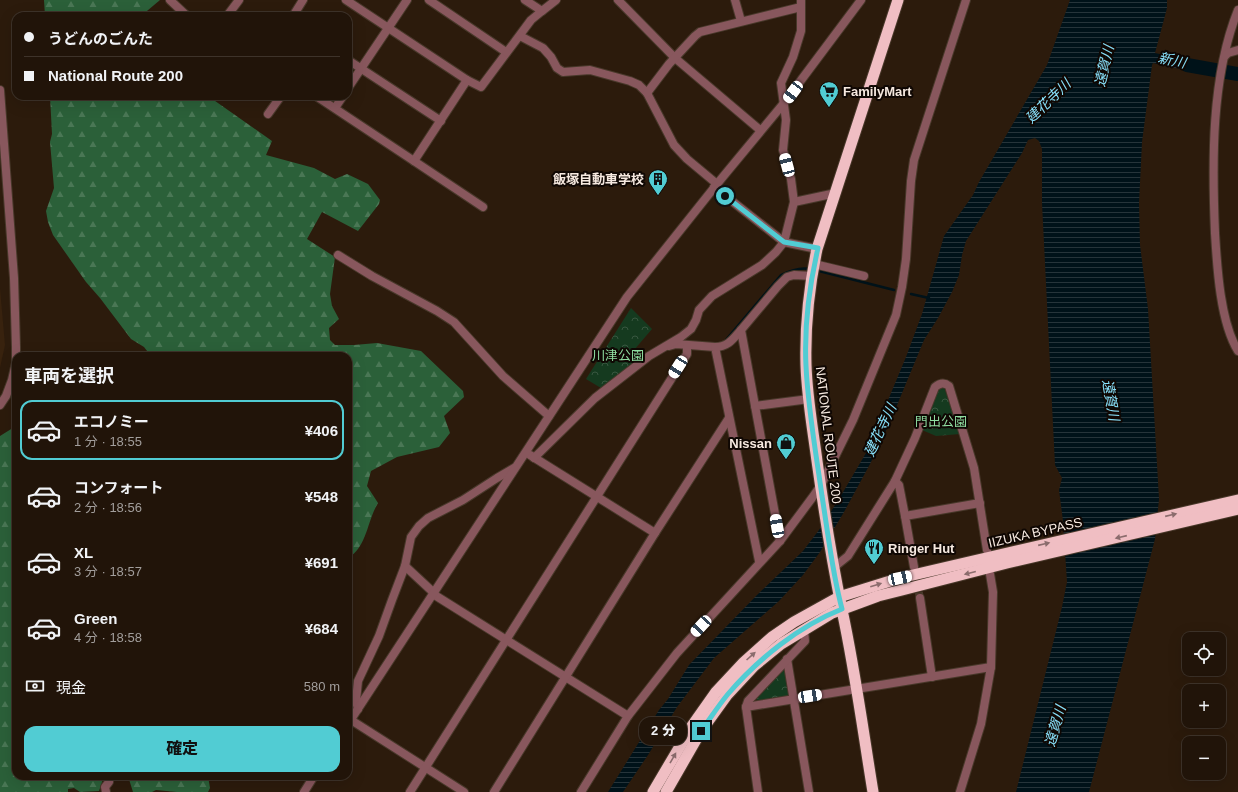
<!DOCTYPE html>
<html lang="ja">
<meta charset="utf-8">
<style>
:root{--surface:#211409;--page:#2d2117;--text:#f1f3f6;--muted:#a29e9c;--line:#3e332a;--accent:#51ccd3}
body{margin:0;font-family:Arial,"Noto Sans JP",sans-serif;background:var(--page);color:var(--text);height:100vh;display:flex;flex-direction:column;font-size:15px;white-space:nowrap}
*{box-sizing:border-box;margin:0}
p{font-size:13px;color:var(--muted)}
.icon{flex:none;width:22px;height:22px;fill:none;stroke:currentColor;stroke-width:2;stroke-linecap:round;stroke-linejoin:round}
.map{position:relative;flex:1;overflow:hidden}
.panel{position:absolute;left:12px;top:352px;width:340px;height:428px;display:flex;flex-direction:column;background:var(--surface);border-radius:12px;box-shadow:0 4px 16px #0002,0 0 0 1px var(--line)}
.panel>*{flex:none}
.banner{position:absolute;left:12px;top:12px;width:340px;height:88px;border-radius:12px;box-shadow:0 4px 16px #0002,0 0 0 1px var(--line);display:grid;align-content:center;height:88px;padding:0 12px;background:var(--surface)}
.buttons{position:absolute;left:1182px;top:632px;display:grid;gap:8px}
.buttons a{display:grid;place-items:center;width:44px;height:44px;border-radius:8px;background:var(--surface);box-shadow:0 4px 16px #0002,0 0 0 1px var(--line);font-size:20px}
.end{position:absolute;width:18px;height:18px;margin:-9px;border:5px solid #51ccd3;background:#111;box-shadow:0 0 0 2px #111}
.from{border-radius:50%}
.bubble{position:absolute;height:28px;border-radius:12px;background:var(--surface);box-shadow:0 4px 16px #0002,0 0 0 1px var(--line);font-size:13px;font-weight:800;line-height:28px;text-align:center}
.car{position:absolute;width:12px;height:24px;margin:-12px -6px;border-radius:5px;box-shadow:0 0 3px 1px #0007;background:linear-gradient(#fff 24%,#345 0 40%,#fff 0 76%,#345 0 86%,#fff 0)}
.banner b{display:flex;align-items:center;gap:14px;height:38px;font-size:15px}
.banner b+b{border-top:1px solid var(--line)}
.banner i{width:10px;height:10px;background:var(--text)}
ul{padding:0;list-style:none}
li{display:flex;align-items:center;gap:12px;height:60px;margin:0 8px 6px;padding:0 4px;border:2px solid transparent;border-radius:12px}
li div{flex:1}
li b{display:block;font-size:15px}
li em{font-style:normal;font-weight:800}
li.selected{border-color:var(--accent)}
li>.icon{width:36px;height:36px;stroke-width:1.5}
h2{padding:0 12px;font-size:18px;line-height:48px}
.pay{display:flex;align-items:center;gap:10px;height:44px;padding:0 12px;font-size:15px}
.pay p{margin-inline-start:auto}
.action{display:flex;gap:8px;margin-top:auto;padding:8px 12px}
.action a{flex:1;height:46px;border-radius:12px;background:var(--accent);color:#111;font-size:16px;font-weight:800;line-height:46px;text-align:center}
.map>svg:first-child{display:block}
</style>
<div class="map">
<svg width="1238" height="792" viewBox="0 0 1238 792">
<defs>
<pattern id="forest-firs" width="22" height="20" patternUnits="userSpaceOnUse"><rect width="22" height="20" fill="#2b6039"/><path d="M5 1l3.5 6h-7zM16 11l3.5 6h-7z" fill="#4a7755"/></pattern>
<pattern id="park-crowns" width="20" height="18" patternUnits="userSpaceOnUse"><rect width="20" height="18" fill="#153a1f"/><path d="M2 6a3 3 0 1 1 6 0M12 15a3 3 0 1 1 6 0" fill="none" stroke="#38563f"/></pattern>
<pattern id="water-rules" width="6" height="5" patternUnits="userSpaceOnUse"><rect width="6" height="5" fill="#001219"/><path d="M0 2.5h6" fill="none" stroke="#26343a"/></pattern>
</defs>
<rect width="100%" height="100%" fill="#2c1b0c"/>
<polygon fill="#38220e" points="0,288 5,345 0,368"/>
<g fill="url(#forest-firs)">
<polygon points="44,0 160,0 141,16 45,16"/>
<path d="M50 96H208L272 141 266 155 314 168 335 179 347 174 368 184 380 200 379 204 358 231 322 212 307 239 335 257 330 294 332 306 339 319 329 328 330 340 335 345H354L377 343 421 351 463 391 464 397 444 416 450 433 439 447 397 457 371 471 367 486 378 503C367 521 367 547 348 558V356H151L144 347 131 339 100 298 86 282 53 235 48 222 46 211 54 188 50 142 52 134Z"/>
<polygon points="16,426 16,776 104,776 99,791 80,792 74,788 68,789 68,792 0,792 0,436"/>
<polygon points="128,776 208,776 210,788 208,792 177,792 156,790 152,792 133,792"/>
</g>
<g fill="url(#park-crowns)">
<polygon points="631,308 652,329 634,350 640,358 601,388 586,379"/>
<polygon points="940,387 944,387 960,434 936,436 922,430 937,389"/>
<polygon points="783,668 786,669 791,693 789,697 758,702 756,698"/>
</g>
<polygon fill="url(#water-rules)" points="1070,0 1167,0 1167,8 1155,53 1206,64 1204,74 1153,63 1152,65 1142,142 1139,203 1140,245 1148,309 1159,499 1155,539 1089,792 1016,792 1062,607 1067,582 1063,521 1059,490 1062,478 1055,465 1042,203 1042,149 1039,141 1035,138 1028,140 1022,153 966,241 962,255 959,275 952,292 938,318 924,340 890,422 870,464 844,512 820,552 803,575 779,601 714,658 677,707 648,755 623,792 608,792 659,710 668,699 689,665 757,595 803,551 819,530 839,499 866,453 906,357 922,314 944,236 973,195 979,182 1047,65"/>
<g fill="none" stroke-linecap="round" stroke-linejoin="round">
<g stroke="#001219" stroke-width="2.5">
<polyline points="815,270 894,290"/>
<polyline points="911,294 929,298"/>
<path d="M725 341 781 275C789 271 801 267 810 269"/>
</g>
<polyline stroke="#001219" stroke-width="14" points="1187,65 1238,74"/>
<polyline stroke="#4a3a2c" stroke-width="8" stroke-dasharray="8 4" stroke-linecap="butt" points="914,569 920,598"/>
<defs>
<g id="minor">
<polyline points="170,0 187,16"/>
<polyline points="346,0 467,80 481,87 531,20 542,11 525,0"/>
<polyline points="429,0 506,52"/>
<polyline points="618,0 675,58 760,130"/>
<polyline points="735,0 741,21"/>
<path d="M1238 10C1211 77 1212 162 1215 233 1217 266 1220 322 1238 351"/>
<polyline points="542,11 556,0"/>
<polyline points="227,16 239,0"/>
<polyline points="293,16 303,0"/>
<polyline points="520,36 543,48 551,57 557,68 563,72 590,70 630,81 639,85 647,93 674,145 687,159 717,184"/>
<polyline points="1225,56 1228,53 1238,50"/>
<polyline points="348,60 441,121"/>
<polyline points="348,88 407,0"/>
<polyline points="0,90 14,278 16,347 16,363 12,380 6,396 0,405"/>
<polyline points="647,93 669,64 695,36 700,32 801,7"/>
<polyline points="316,96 414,161 467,80"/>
<polyline points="335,108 343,96"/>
<polyline points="268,114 281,96"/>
<polyline points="414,161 483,207"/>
<polyline points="714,187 784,242 817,249"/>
<polyline points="794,202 836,193"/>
<polyline points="338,255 372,276 437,311 454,322 503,376 549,416"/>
<polyline points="814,264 864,276"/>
<polyline points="669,346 676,344 715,347 759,561"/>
<path d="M715 347C728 347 733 339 741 330"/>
<polyline points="755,406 809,399"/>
<polyline points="530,455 655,533"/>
<polyline points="534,458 595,398 649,356 681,337 691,329 696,320 699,310 712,296 762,265 776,252 784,242 794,202 791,179 783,150 786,120 781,83 793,57 801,31 801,0"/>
<path d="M895 481 915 438 935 387C940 383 944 382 949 386L974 468 987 550"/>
<polyline points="780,541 741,330 778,286 787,277 794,275 812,276"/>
<polyline points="405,566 434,593"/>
<polyline points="914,567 905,516 980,503"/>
<polyline points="833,568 848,556 895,481 899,485 905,516"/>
<polyline points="433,594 628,716"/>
<polyline points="920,598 932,677"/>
<polyline points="787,659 809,792"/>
<polyline points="746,707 748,701 805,641 804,630"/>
<polyline points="358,709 356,701 358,681 379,636 392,600 405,566 411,537 419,526 428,518 463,500 497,478 514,468"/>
<polyline points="351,720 464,792"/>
<polyline points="348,724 627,297 717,184 784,103 861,0"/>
<polyline points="106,792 105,787 109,782"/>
<polyline points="304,792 314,776"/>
<polyline points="410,792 687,354 687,346"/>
<polyline points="494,792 655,533 729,418"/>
<polyline points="581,792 628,716 677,653 780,541 812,498 821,485 853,420 896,315 902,287 906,259 911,181 914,160 925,126 966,0"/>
<polyline points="758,792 746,707 991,667"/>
<polyline points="960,792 981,724 991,667 993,592 990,574"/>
</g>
<g id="highway">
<polyline points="653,792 692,726 716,692 744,662 772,637 794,622 839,597 900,578 1238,500"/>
<polyline points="666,792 701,731 727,695 754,666 781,644 832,613 878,596 902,590 1007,563 1238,509"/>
<path d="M873 792C863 731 855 670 842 610 832 561 824 511 817 461 813 430 807 398 806 365 805 326 809 287 817 249L898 0"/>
</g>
</defs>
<use href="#minor" stroke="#48382a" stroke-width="10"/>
<use href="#highway" stroke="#48382a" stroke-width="13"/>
<use href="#minor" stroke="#88575d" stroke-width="8"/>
<use href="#highway" stroke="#f0bec3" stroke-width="11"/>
</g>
<defs><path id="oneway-solid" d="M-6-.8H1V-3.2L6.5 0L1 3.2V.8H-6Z"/></defs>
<g fill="#8b6c6d">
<use href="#oneway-solid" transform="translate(1171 515) rotate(-13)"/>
<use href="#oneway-solid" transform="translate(1121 537) rotate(167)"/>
<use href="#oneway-solid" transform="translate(1044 544) rotate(-13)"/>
<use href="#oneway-solid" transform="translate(970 573) rotate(166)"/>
<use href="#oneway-solid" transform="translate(876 585) rotate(-17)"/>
<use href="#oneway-solid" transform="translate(751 656) rotate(-42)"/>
<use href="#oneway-solid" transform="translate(673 758) rotate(-60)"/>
</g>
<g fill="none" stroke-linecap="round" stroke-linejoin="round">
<path stroke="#51ccd3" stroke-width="5" d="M701 731C710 719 718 706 728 694 758 659 799 626 842 609 832 572 828 533 822 496 816 453 808 409 806 366 804 326 809 287 818 248L784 242 725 196"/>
</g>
<defs>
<symbol id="supermarket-pin" viewBox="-11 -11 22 30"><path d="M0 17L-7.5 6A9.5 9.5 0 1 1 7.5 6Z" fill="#51ccd3" stroke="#0f0703"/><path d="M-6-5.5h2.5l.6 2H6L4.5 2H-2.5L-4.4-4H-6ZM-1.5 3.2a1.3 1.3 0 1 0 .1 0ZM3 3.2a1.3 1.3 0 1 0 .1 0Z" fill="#111"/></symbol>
<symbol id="building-pin" viewBox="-11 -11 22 30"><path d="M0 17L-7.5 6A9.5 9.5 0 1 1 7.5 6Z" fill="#51ccd3" stroke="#0f0703"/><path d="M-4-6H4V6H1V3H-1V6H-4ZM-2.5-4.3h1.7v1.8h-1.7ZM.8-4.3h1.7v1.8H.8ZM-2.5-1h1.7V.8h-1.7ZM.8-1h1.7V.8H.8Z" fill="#111"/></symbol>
<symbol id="shop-pin" viewBox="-11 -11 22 30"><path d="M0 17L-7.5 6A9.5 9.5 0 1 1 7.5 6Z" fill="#51ccd3" stroke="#0f0703"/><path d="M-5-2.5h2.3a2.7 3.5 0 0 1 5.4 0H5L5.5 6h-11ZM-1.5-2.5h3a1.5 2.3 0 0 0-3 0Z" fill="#111"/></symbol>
<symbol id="restaurant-pin" viewBox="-11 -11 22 30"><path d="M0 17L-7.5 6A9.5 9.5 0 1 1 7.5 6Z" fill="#51ccd3" stroke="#0f0703"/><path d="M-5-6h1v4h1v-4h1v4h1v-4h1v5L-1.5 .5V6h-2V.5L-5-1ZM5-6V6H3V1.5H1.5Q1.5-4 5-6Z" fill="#111"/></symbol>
</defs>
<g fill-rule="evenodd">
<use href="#supermarket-pin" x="818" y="80" width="22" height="30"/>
<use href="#building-pin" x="647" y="168" width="22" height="30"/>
<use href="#shop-pin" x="775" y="432" width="22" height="30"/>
<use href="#restaurant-pin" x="863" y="537" width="22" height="30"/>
</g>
<g text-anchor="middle" stroke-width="4" stroke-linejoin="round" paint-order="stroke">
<g font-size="13" font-weight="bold" fill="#f6e9e0" stroke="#0f0703" text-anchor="start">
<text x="843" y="96">FamilyMart</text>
<text x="644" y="184" text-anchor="end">飯塚自動車学校</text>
<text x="772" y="448" text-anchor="end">Nissan</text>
<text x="888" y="553">Ringer Hut</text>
</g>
<g font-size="13" fill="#8fdda0" stroke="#0f0703">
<text x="618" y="360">川津公園</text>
<text x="941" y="426">門出公園</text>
</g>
<g font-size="13" fill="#f6e9e0" stroke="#0f0703">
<text transform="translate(829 435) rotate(83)" y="5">NATIONAL ROUTE 200</text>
<text transform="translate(1035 532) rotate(-13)" y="5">IIZUKA BYPASS</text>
</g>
<g font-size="14" font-style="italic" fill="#88e0fa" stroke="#0f0703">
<text transform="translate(1172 60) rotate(12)" y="5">新川</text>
<text transform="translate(1104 66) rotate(-77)" y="5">遠賀川</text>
<text transform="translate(1048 101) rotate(-44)" y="5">建花寺川</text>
<text transform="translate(1111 400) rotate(80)" y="5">遠賀川</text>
<text transform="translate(880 430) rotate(-65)" y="5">建花寺川</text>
<text transform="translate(1055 726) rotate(-74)" y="5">遠賀川</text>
</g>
</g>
</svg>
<div class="buttons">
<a><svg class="icon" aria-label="locate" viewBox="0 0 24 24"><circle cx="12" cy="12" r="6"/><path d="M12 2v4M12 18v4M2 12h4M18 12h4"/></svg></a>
<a>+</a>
<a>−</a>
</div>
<i class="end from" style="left:725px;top:196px"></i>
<i class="end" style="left:701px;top:731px"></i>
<div class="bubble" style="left:639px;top:717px;width:48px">2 分</div>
<i class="car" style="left:793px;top:92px;rotate:217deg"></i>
<i class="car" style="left:787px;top:165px;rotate:345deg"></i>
<i class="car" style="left:678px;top:367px;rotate:212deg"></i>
<i class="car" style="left:777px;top:526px;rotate:350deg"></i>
<i class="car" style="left:900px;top:578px;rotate:78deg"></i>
<i class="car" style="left:701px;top:626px;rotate:223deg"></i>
<i class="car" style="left:810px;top:696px;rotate:81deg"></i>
<div class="banner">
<b><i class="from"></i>うどんのごんた</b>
<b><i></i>National Route 200</b>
</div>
<section class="panel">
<h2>車両を選択</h2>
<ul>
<li class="selected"><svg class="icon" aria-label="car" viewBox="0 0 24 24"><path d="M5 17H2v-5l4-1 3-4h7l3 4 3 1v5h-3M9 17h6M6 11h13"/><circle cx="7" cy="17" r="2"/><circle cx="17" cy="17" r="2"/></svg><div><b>エコノミー</b><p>1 分 · 18:55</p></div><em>¥406</em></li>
<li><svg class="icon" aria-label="car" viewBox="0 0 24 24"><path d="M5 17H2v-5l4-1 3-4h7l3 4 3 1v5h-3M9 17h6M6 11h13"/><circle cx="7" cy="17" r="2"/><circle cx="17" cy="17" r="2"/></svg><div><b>コンフォート</b><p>2 分 · 18:56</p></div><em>¥548</em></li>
<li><svg class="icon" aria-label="car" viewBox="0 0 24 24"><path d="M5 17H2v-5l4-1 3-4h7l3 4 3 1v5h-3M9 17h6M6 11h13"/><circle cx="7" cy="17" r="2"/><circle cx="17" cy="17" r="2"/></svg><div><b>XL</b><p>3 分 · 18:57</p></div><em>¥691</em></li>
<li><svg class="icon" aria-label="car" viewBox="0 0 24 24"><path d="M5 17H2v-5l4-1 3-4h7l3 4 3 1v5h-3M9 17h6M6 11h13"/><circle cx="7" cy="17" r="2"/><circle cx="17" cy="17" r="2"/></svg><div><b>Green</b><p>4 分 · 18:58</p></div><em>¥684</em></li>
</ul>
<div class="pay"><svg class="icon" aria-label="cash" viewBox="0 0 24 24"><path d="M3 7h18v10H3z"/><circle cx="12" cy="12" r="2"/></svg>現金<p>580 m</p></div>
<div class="action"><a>確定</a></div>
</section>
</div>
